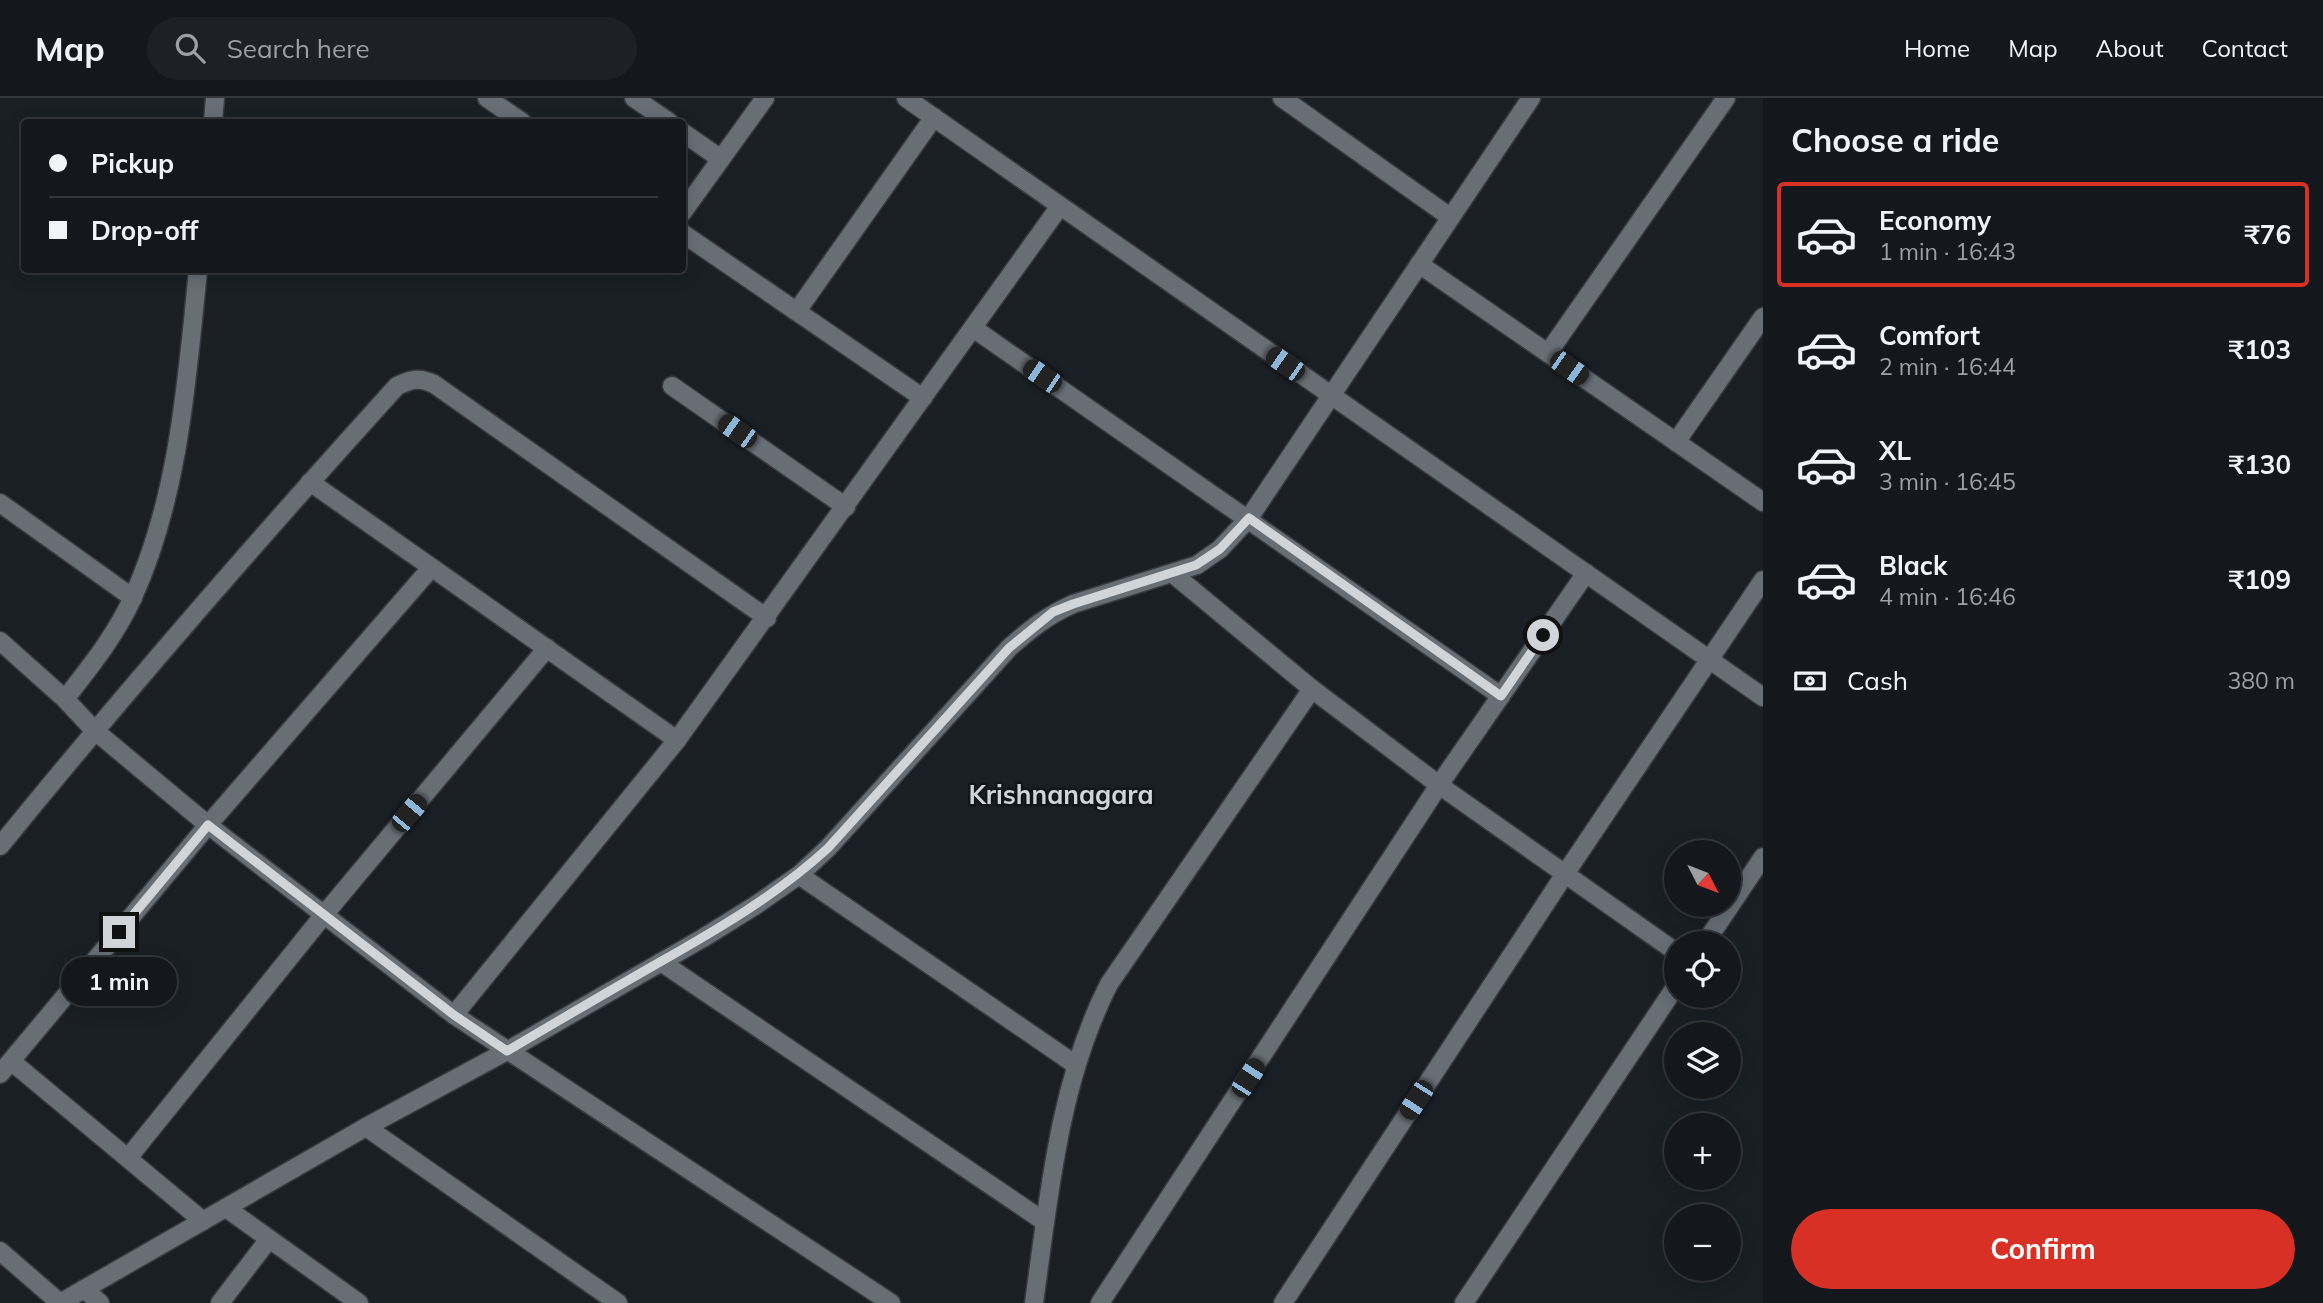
<!DOCTYPE html>
<meta charset="utf-8">
<style>
:root{--surface:#14171c;--page:#1d2025;--text:#f1f3f6;--muted:#9d9fa3;--line:#33363b;--accent:#d93025}
body{margin:0;font-family:Mulish,sans-serif;background:var(--page);color:var(--text);height:100vh;display:flex;flex-direction:column;font-size:26px;white-space:nowrap}
*{box-sizing:border-box;margin:0}
p{font-size:23px;color:var(--muted)}
.icon{flex:none;width:38px;height:38px;fill:none;stroke:currentColor;stroke-width:2;stroke-linecap:round;stroke-linejoin:round}
.map{position:relative;flex:1;overflow:hidden}
.drawer{display:flex;flex-direction:column;background:var(--surface);width:560px}
.drawer>*{flex:none}
.hud{position:absolute;left:21px;top:21px;width:665px;height:154px;border-radius:7px;box-shadow:0 4px 18px #0003,0 0 0 2px var(--line);display:grid;align-content:center;height:154px;padding:0 28px;background:var(--surface)}
.needle{width:46px;rotate:132deg}
.fabs{position:absolute;left:1664px;top:742px;display:grid;gap:14px}
.fabs a{display:grid;place-items:center;width:77px;height:77px;border-radius:50%;background:var(--surface);box-shadow:0 4px 18px #0003,0 0 0 2px var(--line);font-size:35px}
.end{position:absolute;width:32px;height:32px;margin:-16px;border:9px solid #d1d5da;background:#111;box-shadow:0 0 0 4px #111}
.from{border-radius:50%}
.bubble{position:absolute;height:49px;border-radius:24px;background:var(--surface);box-shadow:0 4px 18px #0003,0 0 0 2px var(--line);font-size:23px;font-weight:700;line-height:49px;text-align:center}
.car{position:absolute;width:21px;height:42px;margin:-21px -10px;border-radius:9px;box-shadow:0 0 5px 2px #0007;background:linear-gradient(#222 24%,#8ab4d8 0 40%,#222 0 76%,#8ab4d8 0 86%,#222 0)}
.hud b{display:flex;align-items:center;gap:24px;height:66px;font-size:26px}
.hud b+b{border-top:2px solid var(--line)}
.hud i{width:18px;height:18px;background:var(--text)}
ul{padding:0;list-style:none}
li{display:flex;align-items:center;gap:21px;height:105px;margin:0 14px 10px;padding:0 14px;border:4px solid transparent;border-radius:7px}
li div{flex:1}
li b{display:block;font-size:26px}
li em{font-style:normal;font-weight:700}
li.active{border-color:var(--accent)}
li>.icon{width:63px;height:63px;stroke-width:1.5}
h2{padding:0 28px;font-size:32px;line-height:84px}
.pay{display:flex;align-items:center;gap:18px;height:77px;padding:0 28px;font-size:26px}
.pay p{margin-inline-start:auto}
.cta{display:flex;gap:14px;margin-top:auto;padding:14px 28px}
.cta a{flex:1;height:80px;border-radius:42px;background:var(--accent);color:#fff;font-size:28px;font-weight:700;line-height:80px;text-align:center}
header{display:flex;align-items:center;gap:42px;box-sizing:border-box;height:98px;padding:0 35px;background:var(--surface);border-bottom:2px solid var(--line)}
header strong{font-size:33px}
nav{display:flex;gap:38px;margin-inline-start:auto;font-size:24px}
.search{width:490px;height:63px;background:var(--page);display:flex;align-items:center;gap:18px;box-sizing:border-box;padding:0 24px;border-radius:38px;color:var(--muted);font-size:26px}
main{display:flex;flex:1;min-height:0}
.map>svg:first-child{display:block}
</style>
<header>
<strong>Map</strong>
<div class="search"><svg class="icon" aria-label="search" viewBox="0 0 24 24"><circle cx="10" cy="10" r="6"/><path d="M15 15l6 6"/></svg>Search here</div>
<nav><a>Home</a><a>Map</a><a>About</a><a>Contact</a></nav>
</header>
<main>
<div class="map">
<svg width="1763" height="1205" viewBox="0 0 1763 1205">
<rect width="100%" height="100%" fill="#1a1f26"/>
<g fill="none" stroke-linecap="round" stroke-linejoin="round">
<defs>
<g id="minor">
<polyline points="487,0 522,24"/>
<polyline points="634,0 669,24"/>
<polyline points="906,0 1763,599"/>
<polyline points="1282,0 1450,119"/>
<polyline points="213,24 215,0"/>
<polyline points="682,34 721,61"/>
<polyline points="682,115 765,0"/>
<polyline points="682,135 923,300"/>
<polyline points="1419,166 1763,404"/>
<polyline points="797,213 934,19"/>
<polyline points="973,230 1501,598"/>
<polyline points="1548,255 1726,0"/>
<polyline points="672,288 846,409"/>
<polyline points="1676,344 1763,219"/>
<polyline points="310,384 677,642"/>
<polyline points="0,405 133,500"/>
<polyline points="1172,475 1312,591 1439,687 1676,854"/>
<polyline points="0,543 65,601 94,632 208,727 454,917 891,1205"/>
<path d="M65 601C90 569 116 537 133 499 179 398 187 281 198 172"/>
<path d="M0 748C128 591 261 438 397 288 412 281 419 279 434 286L767 520"/>
<polyline points="799,777 1076,967"/>
<polyline points="1705,845 1763,759"/>
<polyline points="661,864 1045,1124"/>
<polyline points="454,917 677,642 1060,108"/>
<polyline points="11,963 203,1123"/>
<polyline points="0,976 208,727 431,470"/>
<polyline points="366,1029 618,1205"/>
<polyline points="128,1060 323,818 547,550"/>
<polyline points="226,1110 359,1205"/>
<polyline points="0,1153 60,1205"/>
<polyline points="84,1191 100,1205"/>
<path d="M60 1205 366 1029 507 953 703 840 756 807 799 777 828 750 1009 550C1029 532 1048 517 1073 506L1197 467 1220 451 1249 420 1531 0"/>
<polyline points="220,1205 269,1141"/>
<path d="M1034 1205C1049 1097 1059 984 1109 886L1312 591"/>
<polyline points="1100,1205 1439,687 1586,475"/>
<polyline points="1283,1205 1565,776 1763,482"/>
<polyline points="1464,1205 1676,888"/>
</g>
</defs>
<use href="#minor" stroke="#373a40" stroke-width="21"/>
<use href="#minor" stroke="#686e76" stroke-width="18"/>
</g>
<g fill="none" stroke-linecap="round" stroke-linejoin="round">
<path stroke="#d1d5da" stroke-width="9" d="M119 834 208 727 454 917 507 953C558 923 609 893 660 864 720 830 778 796 828 750L1009 550 1053 514 1073 506 1196 467 1220 451 1249 420 1501 598 1543 537"/>
</g>
<g text-anchor="middle" stroke-width="5" stroke-linejoin="round" paint-order="stroke">
<g font-size="26" font-weight="bold" fill="#d1d5da" stroke="#11161d">
<text x="1061" y="706">Krishnanagara</text>
</g>
</g>
</svg>
<div class="fabs">
<a><svg class="needle" viewBox="-14 -14 28 28"><path d="M0-13l5 13h-10z" fill="#e53935"/><path d="M0 13l5-13h-10z" fill="#9d9fa3"/></svg></a>
<a><svg class="icon" aria-label="locate" viewBox="0 0 24 24"><circle cx="12" cy="12" r="6"/><path d="M12 2v4M12 18v4M2 12h4M18 12h4"/></svg></a>
<a><svg class="icon" aria-label="layers" viewBox="0 0 24 24"><path d="M12 4l9 5-9 5-9-5zM3 14l9 5 9-5"/></svg></a>
<a>+</a>
<a>−</a>
</div>
<i class="end from" style="left:1543px;top:537px"></i>
<i class="end" style="left:119px;top:834px"></i>
<div class="bubble" style="left:61px;top:859px;width:116px">1 min</div>
<i class="car" style="left:1285px;top:266px;rotate:305deg"></i>
<i class="car" style="left:1569px;top:270px;rotate:125deg"></i>
<i class="car" style="left:1042px;top:278px;rotate:304deg"></i>
<i class="car" style="left:737px;top:333px;rotate:305deg"></i>
<i class="car" style="left:409px;top:715px;rotate:40deg"></i>
<i class="car" style="left:1248px;top:980px;rotate:33deg"></i>
<i class="car" style="left:1416px;top:1002px;rotate:213deg"></i>
<div class="hud">
<b><i class="from"></i>Pickup</b>
<b><i></i>Drop-off</b>
</div>
</div>
<section class="drawer">
<h2>Choose a ride</h2>
<ul>
<li class="active"><svg class="icon" aria-label="car" viewBox="0 0 24 24"><path d="M5 17H2v-5l4-1 3-4h7l3 4 3 1v5h-3M9 17h6M6 11h13"/><circle cx="7" cy="17" r="2"/><circle cx="17" cy="17" r="2"/></svg><div><b>Economy</b><p>1 min · 16:43</p></div><em>₹76</em></li>
<li><svg class="icon" aria-label="car" viewBox="0 0 24 24"><path d="M5 17H2v-5l4-1 3-4h7l3 4 3 1v5h-3M9 17h6M6 11h13"/><circle cx="7" cy="17" r="2"/><circle cx="17" cy="17" r="2"/></svg><div><b>Comfort</b><p>2 min · 16:44</p></div><em>₹103</em></li>
<li><svg class="icon" aria-label="car" viewBox="0 0 24 24"><path d="M5 17H2v-5l4-1 3-4h7l3 4 3 1v5h-3M9 17h6M6 11h13"/><circle cx="7" cy="17" r="2"/><circle cx="17" cy="17" r="2"/></svg><div><b>XL</b><p>3 min · 16:45</p></div><em>₹130</em></li>
<li><svg class="icon" aria-label="car" viewBox="0 0 24 24"><path d="M5 17H2v-5l4-1 3-4h7l3 4 3 1v5h-3M9 17h6M6 11h13"/><circle cx="7" cy="17" r="2"/><circle cx="17" cy="17" r="2"/></svg><div><b>Black</b><p>4 min · 16:46</p></div><em>₹109</em></li>
</ul>
<div class="pay"><svg class="icon" aria-label="cash" viewBox="0 0 24 24"><path d="M3 7h18v10H3z"/><circle cx="12" cy="12" r="2"/></svg>Cash<p>380 m</p></div>
<div class="cta"><a>Confirm</a></div>
</section>
</main>
